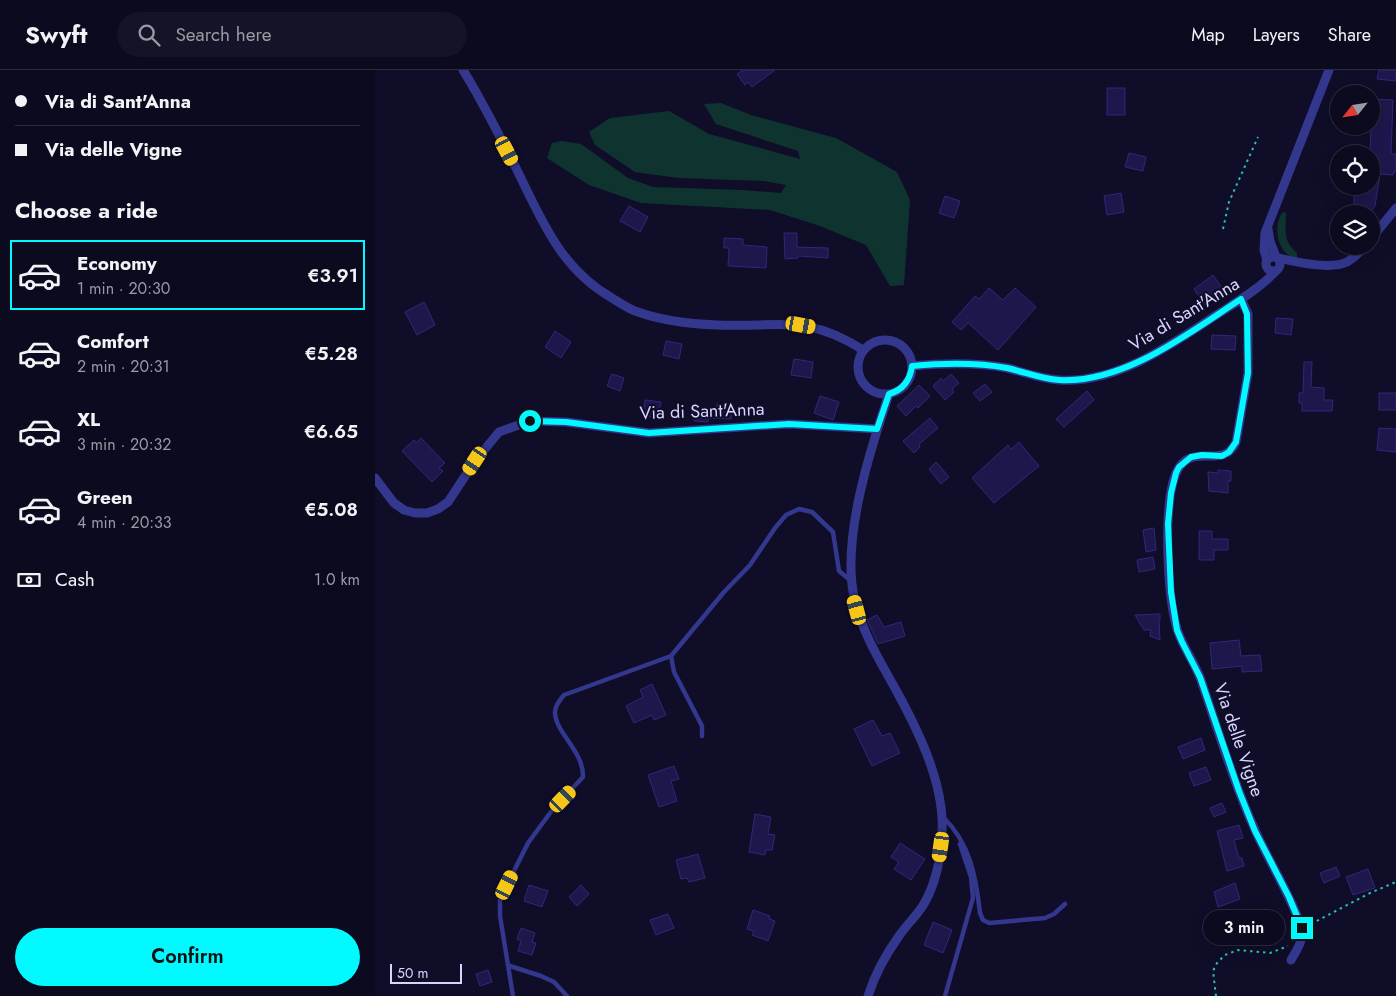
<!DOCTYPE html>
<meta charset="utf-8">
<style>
:root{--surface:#0c0a1f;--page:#151328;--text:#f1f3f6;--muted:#9a9aa4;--line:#2c2b3d;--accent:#01faff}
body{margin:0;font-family:Jost,sans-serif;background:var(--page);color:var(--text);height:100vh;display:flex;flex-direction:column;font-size:19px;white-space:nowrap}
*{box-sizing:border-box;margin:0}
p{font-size:16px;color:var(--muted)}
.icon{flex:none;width:28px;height:28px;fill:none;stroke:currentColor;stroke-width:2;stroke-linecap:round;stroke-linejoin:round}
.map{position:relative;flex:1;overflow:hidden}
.panel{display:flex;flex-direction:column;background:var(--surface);width:375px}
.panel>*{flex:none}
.guide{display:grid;align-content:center;height:110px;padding:0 15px;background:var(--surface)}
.needle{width:32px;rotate:240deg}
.buttons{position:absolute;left:955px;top:15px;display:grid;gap:10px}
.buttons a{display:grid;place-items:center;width:50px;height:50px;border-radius:50%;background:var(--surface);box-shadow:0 5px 20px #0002,0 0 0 1px var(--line);font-size:25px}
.scale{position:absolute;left:15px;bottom:12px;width:72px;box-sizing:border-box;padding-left:5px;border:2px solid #d7d5ff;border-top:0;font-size:14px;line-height:18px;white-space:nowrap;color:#d7d5ff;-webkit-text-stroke:4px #100d29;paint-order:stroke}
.end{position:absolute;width:22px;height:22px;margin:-11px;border:6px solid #01faff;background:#111;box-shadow:0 0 0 2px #111}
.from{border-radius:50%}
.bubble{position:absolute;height:35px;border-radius:18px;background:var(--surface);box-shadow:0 5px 20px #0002,0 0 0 1px var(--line);font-size:16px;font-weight:600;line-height:35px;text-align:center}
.car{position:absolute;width:15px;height:30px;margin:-15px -8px;border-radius:6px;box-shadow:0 0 4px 1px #0007;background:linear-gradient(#f5c518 24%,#345 0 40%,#f5c518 0 76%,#345 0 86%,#f5c518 0)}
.guide b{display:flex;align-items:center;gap:18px;height:48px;font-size:19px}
.guide b+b{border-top:1px solid var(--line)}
.guide i{width:12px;height:12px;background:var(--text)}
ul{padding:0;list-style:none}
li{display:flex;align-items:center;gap:15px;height:70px;margin:0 10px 8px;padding:0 5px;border:2px solid transparent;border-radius:0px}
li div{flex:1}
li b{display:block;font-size:19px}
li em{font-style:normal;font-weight:600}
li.active{border-color:var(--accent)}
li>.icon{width:45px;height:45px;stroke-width:1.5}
h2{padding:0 15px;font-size:22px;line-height:60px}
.pay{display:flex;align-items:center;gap:12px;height:55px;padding:0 15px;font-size:19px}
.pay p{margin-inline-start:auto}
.button{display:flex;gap:10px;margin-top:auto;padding:10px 15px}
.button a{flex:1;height:58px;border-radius:30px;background:var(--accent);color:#111;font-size:20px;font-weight:600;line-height:58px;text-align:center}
header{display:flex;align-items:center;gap:30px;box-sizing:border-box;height:70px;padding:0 25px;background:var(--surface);border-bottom:1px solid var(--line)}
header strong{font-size:24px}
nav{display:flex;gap:28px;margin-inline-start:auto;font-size:18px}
.search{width:350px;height:45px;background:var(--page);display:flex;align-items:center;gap:12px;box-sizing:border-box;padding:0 18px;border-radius:28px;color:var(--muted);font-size:19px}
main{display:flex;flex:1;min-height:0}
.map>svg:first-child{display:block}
</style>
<header>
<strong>Swyft</strong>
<div class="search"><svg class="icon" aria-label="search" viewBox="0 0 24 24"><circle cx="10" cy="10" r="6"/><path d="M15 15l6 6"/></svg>Search here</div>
<nav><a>Map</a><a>Layers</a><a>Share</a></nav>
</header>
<main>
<section class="panel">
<div class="guide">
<b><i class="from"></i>Via di Sant'Anna</b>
<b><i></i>Via delle Vigne</b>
</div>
<h2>Choose a ride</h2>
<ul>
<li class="active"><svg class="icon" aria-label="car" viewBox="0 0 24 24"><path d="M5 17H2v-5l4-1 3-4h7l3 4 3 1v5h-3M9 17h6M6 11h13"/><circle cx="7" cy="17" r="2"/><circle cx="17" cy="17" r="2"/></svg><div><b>Economy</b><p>1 min · 20:30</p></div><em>€3.91</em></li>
<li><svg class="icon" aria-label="car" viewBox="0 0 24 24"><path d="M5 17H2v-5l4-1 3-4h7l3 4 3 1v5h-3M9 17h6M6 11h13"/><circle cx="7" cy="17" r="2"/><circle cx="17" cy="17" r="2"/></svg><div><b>Comfort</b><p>2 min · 20:31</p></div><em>€5.28</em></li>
<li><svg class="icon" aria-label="car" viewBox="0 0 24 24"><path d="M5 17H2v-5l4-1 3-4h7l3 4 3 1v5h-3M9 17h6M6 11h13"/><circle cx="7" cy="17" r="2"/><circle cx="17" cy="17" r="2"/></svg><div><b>XL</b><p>3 min · 20:32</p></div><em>€6.65</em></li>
<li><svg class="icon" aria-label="car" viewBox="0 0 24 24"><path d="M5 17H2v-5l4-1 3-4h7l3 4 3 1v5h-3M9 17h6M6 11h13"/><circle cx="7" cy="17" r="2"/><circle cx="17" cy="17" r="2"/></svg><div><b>Green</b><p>4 min · 20:33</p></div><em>€5.08</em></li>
</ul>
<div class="pay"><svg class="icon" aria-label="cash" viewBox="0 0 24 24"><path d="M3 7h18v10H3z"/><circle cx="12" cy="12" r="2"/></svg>Cash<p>1.0 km</p></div>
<div class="button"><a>Confirm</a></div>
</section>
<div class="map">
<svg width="1021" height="926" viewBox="0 0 1021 926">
<rect width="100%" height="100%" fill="#100d29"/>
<g fill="#0f3430">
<polygon points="346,33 376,45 461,68 522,102 535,130 529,215 515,216 491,175 445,156 395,140 266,133 214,115 172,88 177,73 187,71 206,74 253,108 278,117 366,120 406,123 411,115 389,111 303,108 260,102 220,75 214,62 235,48 294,41 334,64 425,89 423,81 341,54 329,34"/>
<path d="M911 142C911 160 907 170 922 183V189C903 185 897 158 907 143Z"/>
</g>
<g fill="#1e174c" stroke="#31277b">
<polygon points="368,0 400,0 377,17 373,12 370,15 362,4"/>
<polygon points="1004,0 1021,0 1021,11 1002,9"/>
<rect x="732" y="18" width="18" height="27"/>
<polygon points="997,29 1018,30 1016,84 1021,84 1021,99 1018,105 1005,104 1000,136 994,144 979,143 979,116 996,116 996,84 995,84"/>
<polygon points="754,83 771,87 768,101 750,97"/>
<polygon points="746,123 749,142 732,145 729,126"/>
<polygon points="570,126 585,131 579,148 564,143"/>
<polygon points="254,136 273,147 265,162 245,151"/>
<polygon points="409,163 422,163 422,177 453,178 453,188 423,186 423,188 410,189"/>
<polygon points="349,168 368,169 368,175 392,177 391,198 353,196 354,178 349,178"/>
<polygon points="838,205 849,221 830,235 819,219"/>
<polygon points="614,218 628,230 640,218 661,237 623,280 593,253 586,260 577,252 600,226 604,229"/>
<polygon points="49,232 60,255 42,265 30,242"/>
<polygon points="901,248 918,249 916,265 900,263"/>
<polygon points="180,261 196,272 186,288 170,277"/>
<polygon points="837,265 861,266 860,280 836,279"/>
<polygon points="291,271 307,274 304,289 288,285"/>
<polygon points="419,289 438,292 436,308 416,305"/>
<polygon points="929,292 937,292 936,317 949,318 949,330 958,330 957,341 927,341 927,333 924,333 924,323 928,323"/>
<polygon points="237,304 249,308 245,321 232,316"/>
<polygon points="576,304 584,313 577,319 579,322 570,330 558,316 566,308 568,311"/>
<polygon points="610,314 617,322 605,331 598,323"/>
<polygon points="544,315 555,326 543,338 541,336 531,346 522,336"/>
<polygon points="712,321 719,330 689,357 681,349"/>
<rect x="1004" y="323" width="17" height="17"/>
<polygon points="445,326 464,332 458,350 439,343"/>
<polygon points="270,330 286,332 283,348 268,345"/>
<polygon points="342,334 357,335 356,349 333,348 333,352 319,351 319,339 341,340"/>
<polygon points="555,348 563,358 544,374 545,377 539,383 528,371"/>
<polygon points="1004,358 1021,359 1021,382 1002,380"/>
<polygon points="46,368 70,393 64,398 68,401 57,412 27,381 39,370 41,373"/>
<polygon points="644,372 664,396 619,433 597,408 633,375 636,379"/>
<polygon points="561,392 574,407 566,414 554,399"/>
<polygon points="843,400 856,401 856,411 853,411 853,423 834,421 833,402 843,403"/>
<polygon points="779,458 781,480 771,482 768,460"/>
<polygon points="824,461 837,461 837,469 853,469 853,480 839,480 839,490 824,490"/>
<polygon points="778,487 780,499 764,502 762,490"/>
<polygon points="785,544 785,551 784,551 785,570 775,566 776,560 769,560 760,545"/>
<polygon points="502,545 509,557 526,552 530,566 503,574 492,550"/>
<polygon points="864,570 866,586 885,585 887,601 867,602 867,596 837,599 835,573"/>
<polygon points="277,614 291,645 279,650 277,645 259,653 251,636 268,627 265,620"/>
<polygon points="498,650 507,666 515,663 525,683 497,696 479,659"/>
<polygon points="826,668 830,680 808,689 803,677"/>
<polygon points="299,696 304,709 296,711 302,731 284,737 273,705"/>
<polygon points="831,697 836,710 819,716 814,703"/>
<polygon points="847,733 851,742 839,747 835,738"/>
<polygon points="380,744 396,747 393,764 400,765 397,780 391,780 390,785 374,782"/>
<polygon points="864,755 868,768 859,770 864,788 867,788 869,796 852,801 842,761"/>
<polygon points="525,773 550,789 536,810 519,799 524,792 516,787"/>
<polygon points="323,784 330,808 314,812 312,808 306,809 301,790"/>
<polygon points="961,797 965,806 949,813 945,803"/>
<polygon points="993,799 1000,818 978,825 971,807"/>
<polygon points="860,813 865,829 843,837 839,822"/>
<polygon points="154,815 173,821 167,837 149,831"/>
<polygon points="206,815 214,824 202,836 194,827"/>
<polygon points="378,840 395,846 394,849 400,851 393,871 377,865 379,861 372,859"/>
<polygon points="293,844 299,858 281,865 275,850"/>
<polygon points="558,852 577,860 568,883 549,875"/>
<polygon points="146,858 160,863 157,872 161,873 157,885 143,881 146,871 142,869"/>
<polygon points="113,900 117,912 105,916 101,904"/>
</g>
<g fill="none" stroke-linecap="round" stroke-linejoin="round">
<g stroke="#22c6af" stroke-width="2" stroke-dasharray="2.5 4" stroke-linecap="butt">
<polyline points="848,159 854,132 883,67"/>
<polyline points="936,854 995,823 1021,812"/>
<polyline points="841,926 838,901 842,893 850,885 863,880 895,883 913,876"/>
</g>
<g stroke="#33378d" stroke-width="4.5">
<polyline points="327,666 327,656 299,602 296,586 349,522 375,495 400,458 411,445 424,439 437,442 458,462 464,501 475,510"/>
<path d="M568 747C595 773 601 807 605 843L608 850 614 853 670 848 679 844 690 834"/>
<polyline points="135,896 166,906 179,912 192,926"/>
<path d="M138 926 125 846V829L153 773 178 739 208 707C209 681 180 663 180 642 180 635 185 630 189 625L296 586"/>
<polyline points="570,926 598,828 596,807 585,774"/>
</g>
<g stroke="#33378d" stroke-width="9">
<path d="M88 0C108 32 125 67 142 100 167 151 186 199 237 228 245 233 252 238 260 241 287 251 314 254 342 255 403 258 431 243 488 280"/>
<polyline points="893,159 895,171 901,187"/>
<polyline points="996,169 1021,138"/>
<circle cx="898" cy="194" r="7"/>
<path d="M903 188C921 192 955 200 972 192 979 188 985 182 990 176"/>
<polyline points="892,190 889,180 890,163 954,0"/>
<path d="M866 229 873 244V303L861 372C847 404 811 364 798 412 789 447 792 528 803 562 809 579 820 593 826 610 843 660 858 711 880 760 892 787 908 813 920 841 922 846 926 853 927 859 929 870 921 881 916 890"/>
<circle cx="510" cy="297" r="27"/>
<path d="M537 296C569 293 600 292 632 298 649 302 666 309 684 310 742 314 797 274 843 244 863 231 884 219 901 201"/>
<polyline points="0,408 19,433 29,440 40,443 52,443 63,439 73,432 100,391 124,362 155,351 191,352 274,363 414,354 502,359"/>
<path d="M493 926C500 904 511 884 524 866 532 854 543 845 550 832 561 812 566 786 567 763 570 715 544 662 521 620 505 591 488 564 480 531 465 473 495 380 514 324"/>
</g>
</g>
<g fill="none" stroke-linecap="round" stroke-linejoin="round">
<path stroke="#01faff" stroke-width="6" d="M155 351 191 352 274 363 414 354 502 359 514 324C528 320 535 311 537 296 569 293 600 292 632 298 650 302 666 309 684 310 749 314 815 262 866 229L872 244 873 303 861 372 854 382 847 386 827 385 816 387 804 397 801 403 796 423 793 454 796 522 802 560 807 572 825 607 864 721 880 761 914 827 927 858"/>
</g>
<g text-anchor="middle" stroke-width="4" stroke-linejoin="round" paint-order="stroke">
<g font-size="18" fill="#d7d5ff" stroke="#100d29">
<text transform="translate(809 244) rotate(-31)" y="6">Via di Sant'Anna</text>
<text transform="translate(327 341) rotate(-2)" y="6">Via di Sant'Anna</text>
<text transform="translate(864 670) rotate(71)" y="6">Via delle Vigne</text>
</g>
</g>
</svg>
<div class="buttons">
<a><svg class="needle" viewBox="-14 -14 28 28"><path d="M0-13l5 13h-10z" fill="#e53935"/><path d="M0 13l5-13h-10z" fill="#9a9aa4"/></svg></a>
<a><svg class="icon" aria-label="locate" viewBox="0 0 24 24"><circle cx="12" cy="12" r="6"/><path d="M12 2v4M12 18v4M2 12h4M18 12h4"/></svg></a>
<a><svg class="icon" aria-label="layers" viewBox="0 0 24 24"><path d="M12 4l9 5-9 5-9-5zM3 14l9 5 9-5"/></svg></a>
</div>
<div class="scale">50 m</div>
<i class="end from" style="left:155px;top:351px"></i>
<i class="end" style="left:927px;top:858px"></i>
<div class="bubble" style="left:828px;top:840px;width:82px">3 min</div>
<i class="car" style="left:132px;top:81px;rotate:152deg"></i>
<i class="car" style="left:426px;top:255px;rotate:100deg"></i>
<i class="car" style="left:100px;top:391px;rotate:213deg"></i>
<i class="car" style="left:482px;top:540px;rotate:345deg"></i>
<i class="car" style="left:188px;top:729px;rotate:44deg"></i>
<i class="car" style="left:566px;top:777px;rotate:188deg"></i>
<i class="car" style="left:132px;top:815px;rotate:26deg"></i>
</div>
</main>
